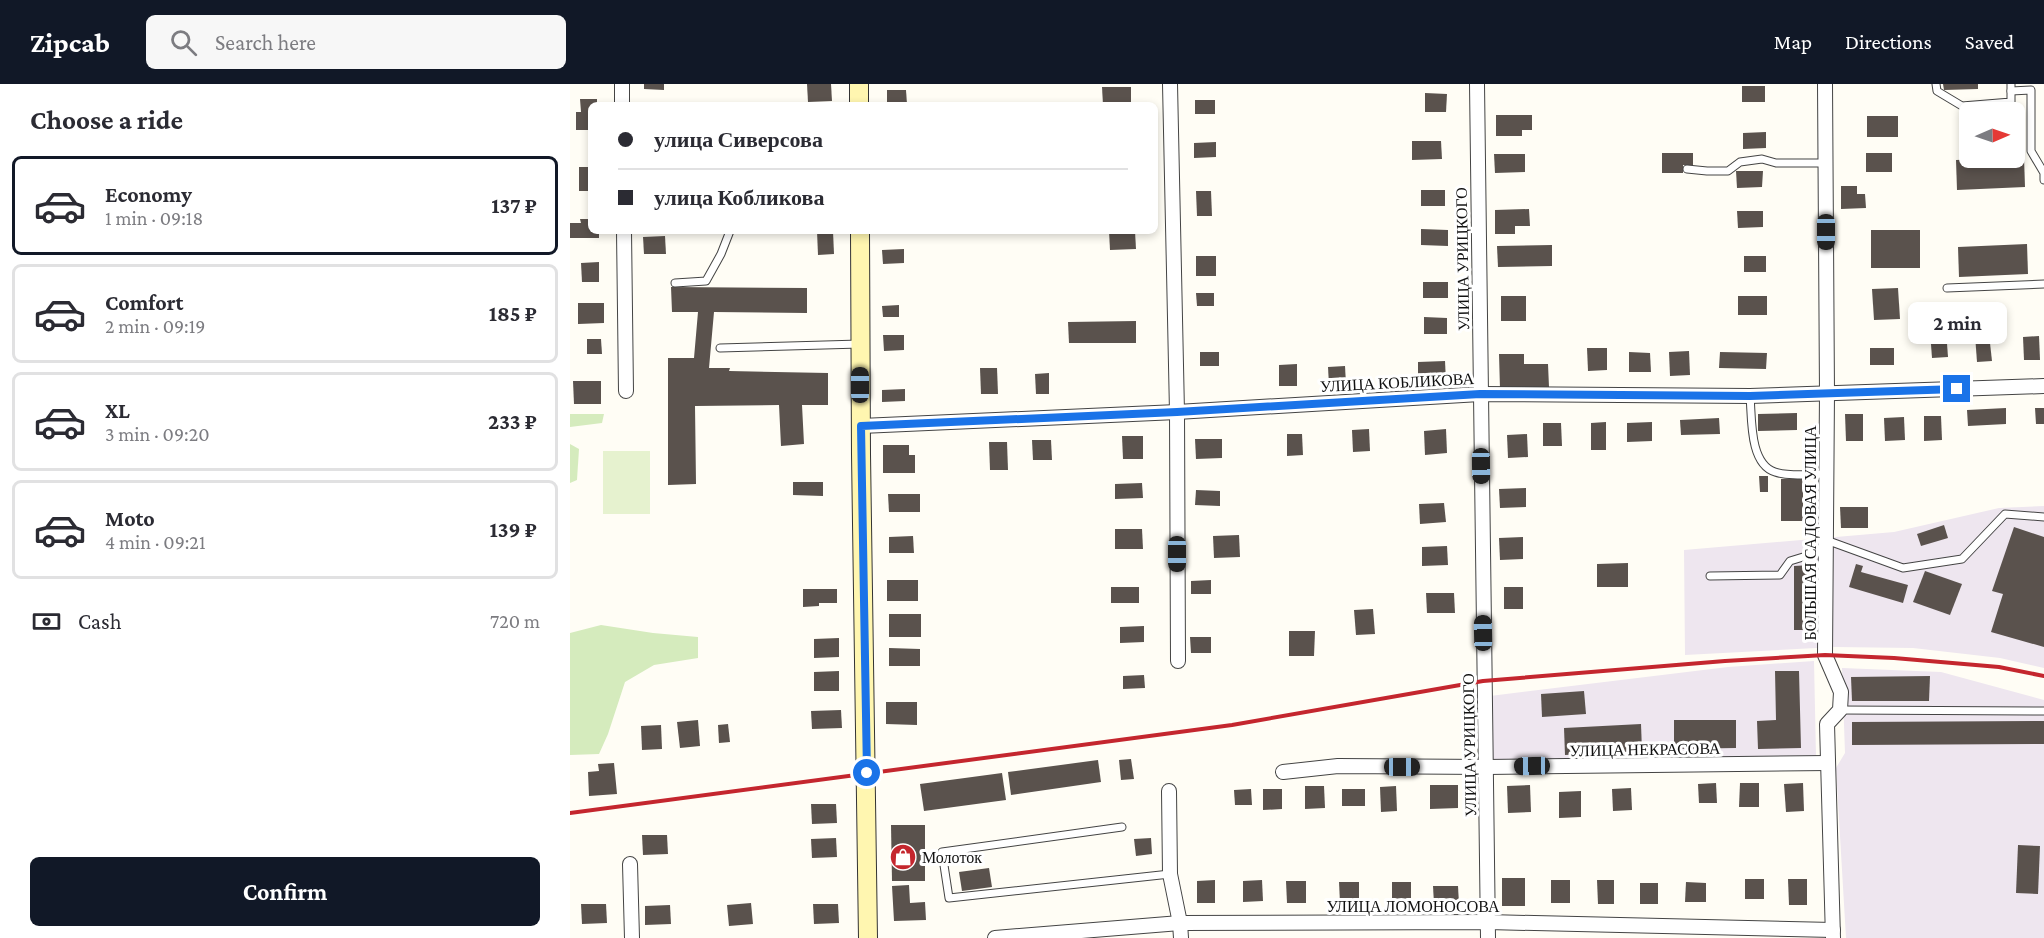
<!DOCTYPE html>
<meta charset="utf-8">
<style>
:root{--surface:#fff;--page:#f7f7f7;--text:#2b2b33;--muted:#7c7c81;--line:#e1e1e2;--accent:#111827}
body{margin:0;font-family:"Crimson Pro",serif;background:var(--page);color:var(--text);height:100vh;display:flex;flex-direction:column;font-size:22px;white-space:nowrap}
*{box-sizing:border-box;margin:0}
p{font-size:20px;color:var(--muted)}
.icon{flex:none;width:33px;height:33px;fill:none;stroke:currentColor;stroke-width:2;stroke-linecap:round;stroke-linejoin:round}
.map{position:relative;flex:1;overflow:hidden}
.drawer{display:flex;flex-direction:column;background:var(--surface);width:570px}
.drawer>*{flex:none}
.top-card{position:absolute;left:18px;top:18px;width:570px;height:132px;border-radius:9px;box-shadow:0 3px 9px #0003;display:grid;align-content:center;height:132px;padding:0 30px;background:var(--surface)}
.needle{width:39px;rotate:88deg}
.tools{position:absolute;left:1389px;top:18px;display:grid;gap:12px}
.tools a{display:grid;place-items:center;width:66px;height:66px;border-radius:9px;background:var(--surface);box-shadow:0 3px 9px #0003;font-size:30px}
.end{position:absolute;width:27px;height:27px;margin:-14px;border:8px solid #1a73e8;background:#fff;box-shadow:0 0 0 3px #fff}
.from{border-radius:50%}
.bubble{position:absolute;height:42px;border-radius:9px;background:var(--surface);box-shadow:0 3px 9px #0003;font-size:20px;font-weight:700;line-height:42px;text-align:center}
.car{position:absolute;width:18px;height:36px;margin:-18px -9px;border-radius:8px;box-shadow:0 0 4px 2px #0007;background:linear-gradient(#222 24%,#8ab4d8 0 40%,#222 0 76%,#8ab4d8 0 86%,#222 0)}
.top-card b{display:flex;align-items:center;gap:21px;height:57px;font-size:22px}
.top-card b+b{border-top:2px solid var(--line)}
.top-card i{width:15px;height:15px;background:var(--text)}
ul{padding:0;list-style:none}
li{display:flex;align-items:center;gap:18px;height:99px;margin:0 12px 9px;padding:0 18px;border:3px solid var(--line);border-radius:9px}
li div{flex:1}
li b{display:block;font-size:22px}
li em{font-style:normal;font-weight:700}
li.current{border-color:var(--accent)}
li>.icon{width:54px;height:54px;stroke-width:1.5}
h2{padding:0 30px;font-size:27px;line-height:72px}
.pay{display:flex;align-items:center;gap:15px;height:66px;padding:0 30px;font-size:22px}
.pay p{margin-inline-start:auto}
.primary-button{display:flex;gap:12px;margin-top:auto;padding:12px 30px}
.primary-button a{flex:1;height:69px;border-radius:9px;background:var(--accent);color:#fff;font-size:24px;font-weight:700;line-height:69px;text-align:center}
header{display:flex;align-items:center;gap:36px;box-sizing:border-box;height:84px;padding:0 30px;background:var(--accent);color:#fff}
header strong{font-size:28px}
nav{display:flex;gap:33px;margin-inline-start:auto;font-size:21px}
.search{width:420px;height:54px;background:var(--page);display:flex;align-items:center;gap:15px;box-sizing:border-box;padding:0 21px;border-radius:9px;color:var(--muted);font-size:22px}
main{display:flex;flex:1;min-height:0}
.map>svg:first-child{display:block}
</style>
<header>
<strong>Zipcab</strong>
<div class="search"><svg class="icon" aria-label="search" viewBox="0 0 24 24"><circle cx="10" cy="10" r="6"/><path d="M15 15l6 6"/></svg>Search here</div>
<nav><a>Map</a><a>Directions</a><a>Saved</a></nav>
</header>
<main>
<section class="drawer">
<h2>Choose a ride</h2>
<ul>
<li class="current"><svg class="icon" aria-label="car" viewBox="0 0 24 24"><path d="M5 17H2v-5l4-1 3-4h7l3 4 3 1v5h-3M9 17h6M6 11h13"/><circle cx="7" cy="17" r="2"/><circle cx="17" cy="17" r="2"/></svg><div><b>Economy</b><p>1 min · 09:18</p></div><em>137 ₽</em></li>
<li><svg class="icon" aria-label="car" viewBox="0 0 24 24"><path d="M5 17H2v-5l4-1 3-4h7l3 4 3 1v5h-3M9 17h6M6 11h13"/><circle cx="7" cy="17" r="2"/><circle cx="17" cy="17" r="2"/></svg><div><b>Comfort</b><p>2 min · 09:19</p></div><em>185 ₽</em></li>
<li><svg class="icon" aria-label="car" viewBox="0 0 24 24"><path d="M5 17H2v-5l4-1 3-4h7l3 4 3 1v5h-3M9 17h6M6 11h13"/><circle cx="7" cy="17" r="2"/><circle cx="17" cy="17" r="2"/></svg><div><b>XL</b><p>3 min · 09:20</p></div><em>233 ₽</em></li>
<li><svg class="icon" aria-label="car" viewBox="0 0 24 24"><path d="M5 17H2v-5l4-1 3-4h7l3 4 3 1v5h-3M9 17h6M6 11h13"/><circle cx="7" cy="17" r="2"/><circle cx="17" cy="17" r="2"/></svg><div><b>Moto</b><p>4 min · 09:21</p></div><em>139 ₽</em></li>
</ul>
<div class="pay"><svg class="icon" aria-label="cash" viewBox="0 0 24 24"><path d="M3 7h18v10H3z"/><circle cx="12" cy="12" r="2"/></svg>Cash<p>720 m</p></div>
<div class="primary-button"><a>Confirm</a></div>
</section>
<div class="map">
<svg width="1474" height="854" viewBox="0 0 1474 854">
<rect width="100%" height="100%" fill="#fffdf5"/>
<g fill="#eee6ef">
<polygon points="1474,422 1474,584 1430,574 1343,564 1265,563 1115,571 1114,466 1324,448 1429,424"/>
<polygon points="1244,577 1246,673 922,680 920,612 1158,583"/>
<polygon points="1272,584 1371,588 1474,616 1474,854 1276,854 1266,684 1275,669"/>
</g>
<g fill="#d5ebbd">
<polygon points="0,330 34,330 32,339 0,343"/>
<polygon points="0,360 9,365 7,396 0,399"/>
<polygon points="31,541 83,549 128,553 128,574 84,581 55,598 38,650 29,670 0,671 0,549"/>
</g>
<rect fill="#e6f2cf" x="33" y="367" width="47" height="63"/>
<g fill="#5a524d">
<polygon points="74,0 94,0 94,6 74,5"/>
<polygon points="237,0 261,0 262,17 238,18"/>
<polygon points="1373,0 1408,0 1408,5 1374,6"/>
<rect x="1172" y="2" width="23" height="16"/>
<polygon points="532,3 561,3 561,21 533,21"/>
<polygon points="317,6 336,6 337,20 317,20"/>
<polygon points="855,9 877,10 876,28 855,28"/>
<polygon points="10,15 27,15 27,21 21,21 21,46 6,46 6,28 11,28"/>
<rect x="625" y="16" width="20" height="14"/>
<polygon points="926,31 962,31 962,46 952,46 952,52 926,52"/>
<rect x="1297" y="32" width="31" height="21"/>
<polygon points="1196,48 1196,64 1173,65 1173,49"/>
<polygon points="842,57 871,57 872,75 842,76"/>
<polygon points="646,58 646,73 624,74 624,59"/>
<polygon points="1092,69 1123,69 1123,81 1113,81 1113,89 1092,89"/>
<rect x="1296" y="69" width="26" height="19"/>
<polygon points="924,70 955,70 955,88 925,89"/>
<polygon points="1454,73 1455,103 1387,106 1386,76"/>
<rect x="9" y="83" width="12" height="24"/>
<polygon points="1166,87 1193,87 1192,103 1167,104"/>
<polygon points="1271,102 1287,102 1287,110 1295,110 1296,124 1271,125"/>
<rect x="851" y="106" width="24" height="16"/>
<polygon points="626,107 641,107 642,132 627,132"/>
<polygon points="959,125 960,142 945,142 945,150 925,150 925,126"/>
<polygon points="1167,127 1193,127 1193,143 1168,144"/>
<polygon points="10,135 21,135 21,147 29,147 29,154 0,154 0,139 11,139"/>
<polygon points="851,145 878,146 878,162 851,161"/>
<rect x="1301" y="146" width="49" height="38"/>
<polygon points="247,147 263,147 264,170 248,171"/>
<polygon points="539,147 565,147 566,165 540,166"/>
<polygon points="95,152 96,170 74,170 73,153"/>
<polygon points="1457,160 1458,190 1389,193 1388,163"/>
<polygon points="982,161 982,182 928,183 927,162"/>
<polygon points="334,165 334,179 313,180 312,166"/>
<rect x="626" y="172" width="20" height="20"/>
<rect x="1174" y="172" width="22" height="16"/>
<polygon points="29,178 29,198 12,198 11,179"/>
<rect x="853" y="198" width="25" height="16"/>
<polygon points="101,203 237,204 237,229 144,228 139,284 160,284 159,287 258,289 258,321 232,321 234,360 211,362 209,321 125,322 126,400 98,401 98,274 124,274 128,228 102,228"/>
<polygon points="1328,204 1330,235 1304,236 1302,205"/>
<polygon points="626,209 644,209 644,222 627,222"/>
<rect x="931" y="212" width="25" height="25"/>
<rect x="1168" y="212" width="29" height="19"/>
<polygon points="8,219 34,219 34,239 8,240"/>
<polygon points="329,221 329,233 313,233 312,222"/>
<polygon points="854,233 877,234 877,250 854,250"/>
<polygon points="566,237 566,259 499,259 498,238"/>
<polygon points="1376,246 1378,273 1362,274 1360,247"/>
<polygon points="1419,250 1422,277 1407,278 1405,251"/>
<polygon points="313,251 334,251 334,266 314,267"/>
<polygon points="1469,252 1470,276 1454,276 1453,253"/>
<polygon points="17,255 31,255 32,270 17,270"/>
<polygon points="1017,264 1037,264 1037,286 1018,287"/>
<rect x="1300" y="264" width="24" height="17"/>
<polygon points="1119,267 1120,291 1100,292 1099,268"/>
<rect x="630" y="268" width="19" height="14"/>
<polygon points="1059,268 1080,269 1081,288 1059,288"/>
<polygon points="1150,268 1197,269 1196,285 1149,284"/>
<polygon points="929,270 954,270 954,280 978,280 979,303 930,305"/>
<polygon points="875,277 876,298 848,299 848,278"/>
<polygon points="727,280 727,302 709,302 709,281"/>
<polygon points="775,282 776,300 759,301 758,283"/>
<polygon points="410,284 427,284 428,310 411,310"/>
<polygon points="479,289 479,310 466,310 465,290"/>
<polygon points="3,297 31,297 31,320 4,320"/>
<polygon points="335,305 335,317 312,318 312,306"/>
<polygon points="1436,324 1436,340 1398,342 1397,326"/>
<polygon points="1465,324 1474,324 1474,340 1466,340"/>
<polygon points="1227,329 1227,346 1188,347 1188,330"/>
<polygon points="1275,330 1293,330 1293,357 1276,357"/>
<polygon points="1354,332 1371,332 1372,356 1354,357"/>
<polygon points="1334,333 1335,356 1315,357 1314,334"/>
<polygon points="1149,334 1150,350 1111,351 1110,336"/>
<polygon points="1036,338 1036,366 1021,366 1021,339"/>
<polygon points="1082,338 1082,357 1057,358 1057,339"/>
<polygon points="973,339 991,339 992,362 973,362"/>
<polygon points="799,345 800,367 783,368 782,346"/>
<polygon points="876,345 877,369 855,371 854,347"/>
<polygon points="717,350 732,350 733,371 717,372"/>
<polygon points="957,350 958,373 938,374 937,351"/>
<polygon points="552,352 573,352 573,375 553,375"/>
<polygon points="625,355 652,355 652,374 626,375"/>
<polygon points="462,356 481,356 482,376 463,376"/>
<polygon points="419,358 437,358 438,386 420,386"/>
<polygon points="313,361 339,361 339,371 345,371 345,389 313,389"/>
<polygon points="1189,392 1198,392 1198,408 1190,408"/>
<rect x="1211" y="395" width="22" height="42"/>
<polygon points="223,398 253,398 253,412 223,411"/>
<polygon points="572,399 573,414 545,415 545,400"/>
<polygon points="956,404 956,423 930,424 929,405"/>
<polygon points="626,406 650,407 650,422 625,421"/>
<polygon points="318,410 350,410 350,428 319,428"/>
<polygon points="874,419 876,438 850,440 849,420"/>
<polygon points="1270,423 1298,423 1298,444 1271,444"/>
<polygon points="1374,441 1378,454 1351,462 1347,450"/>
<polygon points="1444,443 1474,453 1474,563 1421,548 1433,510 1422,507"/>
<polygon points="545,445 572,445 573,465 545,465"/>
<polygon points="669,451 670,473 644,474 643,452"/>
<polygon points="343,452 344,469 319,469 319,453"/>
<polygon points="953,453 953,475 930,476 929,454"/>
<polygon points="877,462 878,481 852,482 852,463"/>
<polygon points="1058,479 1058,503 1027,503 1027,480"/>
<polygon points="1286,480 1293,482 1291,488 1338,501 1333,519 1279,503"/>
<polygon points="1241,481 1242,546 1224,546 1224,482"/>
<polygon points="1355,487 1392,500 1380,531 1343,518"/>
<rect x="317" y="496" width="31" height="21"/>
<polygon points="641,496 641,510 621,510 621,497"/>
<rect x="541" y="503" width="28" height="16"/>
<rect x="934" y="503" width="19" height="22"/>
<polygon points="233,505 267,505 267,519 249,519 249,522 233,523"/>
<polygon points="856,509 884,509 885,529 857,529"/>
<polygon points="803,525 805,550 786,551 784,526"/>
<rect x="319" y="530" width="32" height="23"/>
<polygon points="574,542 574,558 550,559 550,543"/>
<polygon points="719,547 745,547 744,572 719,572"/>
<polygon points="620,553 641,553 641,569 621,569"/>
<polygon points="269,554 269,573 244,574 244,555"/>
<polygon points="319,564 350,565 350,582 319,582"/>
<polygon points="269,587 269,607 244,607 244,588"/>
<polygon points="1205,587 1229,587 1231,664 1188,665 1187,637 1206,636"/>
<polygon points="574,591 575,604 553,605 553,592"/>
<polygon points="1360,592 1359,617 1282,617 1281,593"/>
<polygon points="1014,607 1016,630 972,633 971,610"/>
<polygon points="316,618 347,618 347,641 316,640"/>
<polygon points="271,626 272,644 242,645 241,627"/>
<polygon points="128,636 130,662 110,664 107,638"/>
<polygon points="1104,636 1166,636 1166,664 1104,665"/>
<polygon points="1474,637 1474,660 1282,661 1282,638"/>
<polygon points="158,640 160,658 149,659 148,641"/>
<polygon points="1071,640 1072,667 995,671 994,644"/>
<polygon points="91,641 92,665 72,666 71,642"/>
<polygon points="561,675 564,695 551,696 549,676"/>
<polygon points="528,676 531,698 441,711 438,688"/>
<polygon points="44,679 47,710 19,712 18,688 29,687 28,680"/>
<polygon points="432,689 436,716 354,727 350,700"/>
<polygon points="1146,699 1147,719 1129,719 1128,700"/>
<polygon points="1170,699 1189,699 1189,723 1169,723"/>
<polygon points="1233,699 1234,727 1216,728 1214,700"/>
<polygon points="860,701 888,701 888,724 860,725"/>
<polygon points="960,701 961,728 938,729 937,702"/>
<polygon points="735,702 754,702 755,724 735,725"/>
<polygon points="826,702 827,727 811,728 810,703"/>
<polygon points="1061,704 1062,726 1043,727 1042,705"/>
<polygon points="681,705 682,721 665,721 664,706"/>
<polygon points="693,705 712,705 712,725 693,726"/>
<rect x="772" y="705" width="23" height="17"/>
<polygon points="1011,707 1011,733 989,734 989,708"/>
<polygon points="241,720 266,720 267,739 242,740"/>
<polygon points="321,741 355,741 355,797 322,797"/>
<polygon points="72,751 97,751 98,770 73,771"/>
<polygon points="266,754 267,773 242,774 241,755"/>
<polygon points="581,754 582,770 566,772 564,755"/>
<polygon points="1448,761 1470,762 1468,810 1446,809"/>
<polygon points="419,784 422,803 392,807 389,788"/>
<rect x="932" y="794" width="23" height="28"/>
<rect x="1175" y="795" width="19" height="20"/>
<polygon points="1218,795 1237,795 1237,821 1219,821"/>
<polygon points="645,796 645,819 627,819 627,797"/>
<polygon points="692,796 693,817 673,818 673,797"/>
<rect x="981" y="796" width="19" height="23"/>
<polygon points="1027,796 1044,796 1044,820 1028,820"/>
<polygon points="716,797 736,797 736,819 717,819"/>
<polygon points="769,798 789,798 789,819 770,819"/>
<polygon points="822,798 841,798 841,820 822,819"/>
<polygon points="1116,798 1136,799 1136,818 1115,818"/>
<rect x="1070" y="799" width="18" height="21"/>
<polygon points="339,801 340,819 355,818 356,836 324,837 322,802"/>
<polygon points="863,802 888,802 889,820 864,820"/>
<polygon points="181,819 183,840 159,842 157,821"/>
<polygon points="11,820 36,820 37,839 12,840"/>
<polygon points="243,820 268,820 269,839 244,840"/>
<polygon points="100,821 101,840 75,841 75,822"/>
</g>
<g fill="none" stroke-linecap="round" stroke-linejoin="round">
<defs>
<g id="lane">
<polyline points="1366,0 1367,7 1392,22 1441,18 1441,0"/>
<polyline points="1441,7 1461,6 1461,67 1474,89 1474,96"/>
<polyline points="1117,85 1137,87 1158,87 1170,78 1192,75 1206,79 1256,79"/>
<polyline points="105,199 136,197 151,170 160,147"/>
<polyline points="1377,204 1474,200"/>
<polyline points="150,264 290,260"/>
<path d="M1180 312C1182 333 1179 380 1205 388 1220 393 1241 390 1257 390"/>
<polyline points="1256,456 1333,484 1392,475 1435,430 1474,433"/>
<polyline points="1140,492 1210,491 1220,477 1256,466"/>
<polyline points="1270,626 1474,627"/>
<polyline points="552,743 372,768 379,814 600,790"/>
</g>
<g id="street">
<polyline points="52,0 52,21"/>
<polyline points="600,0 607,328 608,577"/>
<polyline points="907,0 918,854"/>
<polyline points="1255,0 1257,309 1255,571 1271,608 1270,626 1257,640 1263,854"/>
<polyline points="54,147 56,307"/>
<polyline points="291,342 607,328 910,310 1180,312 1474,302"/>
<polyline points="713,688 768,682 917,683 1258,679"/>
<polyline points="599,707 600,790 610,839 611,854"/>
<polyline points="60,780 62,854"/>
<polyline points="425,854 610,839 918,838 1263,846"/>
</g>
<g id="secondary">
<polyline points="289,0 289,21"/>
<polyline points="290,147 291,370 298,854"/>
</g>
</defs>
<use href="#lane" stroke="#444" stroke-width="9"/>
<use href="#street" stroke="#444" stroke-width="16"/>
<use href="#secondary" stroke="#333" stroke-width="20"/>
<use href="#lane" stroke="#fff" stroke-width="7"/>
<use href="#street" stroke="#fff" stroke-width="14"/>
<use href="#secondary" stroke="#fff6b0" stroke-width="18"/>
<polyline stroke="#c4262e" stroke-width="4" points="0,729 662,641 913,597 1155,577 1255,571 1324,574 1429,583 1474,592"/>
</g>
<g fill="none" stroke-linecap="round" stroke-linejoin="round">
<polyline stroke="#1a73e8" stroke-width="8" points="297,689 291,342 607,328 910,310 1180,312 1387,305"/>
</g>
<defs>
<symbol id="shop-disc" viewBox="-11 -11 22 22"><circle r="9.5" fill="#c4262e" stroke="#fff"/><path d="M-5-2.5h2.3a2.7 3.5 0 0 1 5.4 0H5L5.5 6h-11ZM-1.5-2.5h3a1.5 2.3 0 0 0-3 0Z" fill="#fff"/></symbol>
</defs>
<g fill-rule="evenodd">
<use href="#shop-disc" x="318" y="758" width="30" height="30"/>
</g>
<g text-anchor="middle" stroke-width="6" stroke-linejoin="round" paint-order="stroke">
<g font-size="16" fill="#111" stroke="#fff">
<text transform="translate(892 175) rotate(-91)" y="6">УЛИЦА УРИЦКОГО</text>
<text transform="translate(827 298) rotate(-3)" y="6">УЛИЦА КОБЛИКОВА</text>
<text transform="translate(1240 449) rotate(-90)" y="6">БОЛЬШАЯ САДОВАЯ УЛИЦА</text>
<text transform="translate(899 661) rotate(-91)" y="6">УЛИЦА УРИЦКОГО</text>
<text transform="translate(1075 665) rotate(-1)" y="6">УЛИЦА НЕКРАСОВА</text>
<text x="843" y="828">УЛИЦА ЛОМОНОСОВА</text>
</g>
<g font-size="16" fill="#111" stroke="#fff" text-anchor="start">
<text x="352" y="779">Молоток</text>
</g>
</g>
</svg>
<div class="tools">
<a><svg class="needle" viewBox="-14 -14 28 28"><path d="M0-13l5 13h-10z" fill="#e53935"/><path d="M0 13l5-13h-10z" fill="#7c7c81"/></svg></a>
</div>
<i class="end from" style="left:297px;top:689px"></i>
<i class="end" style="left:1387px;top:305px"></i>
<div class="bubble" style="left:1338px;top:218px;width:99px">2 min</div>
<i class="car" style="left:1256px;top:148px;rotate:180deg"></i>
<i class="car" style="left:290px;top:301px;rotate:0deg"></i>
<i class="car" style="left:911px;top:382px;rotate:179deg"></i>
<i class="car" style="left:607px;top:470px;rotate:180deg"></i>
<i class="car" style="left:913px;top:549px;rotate:359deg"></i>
<i class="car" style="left:962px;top:682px;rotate:269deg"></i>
<i class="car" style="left:832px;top:683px;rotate:90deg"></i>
<div class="top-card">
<b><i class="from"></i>улица Сиверсова</b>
<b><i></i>улица Кобликова</b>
</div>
</div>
</main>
